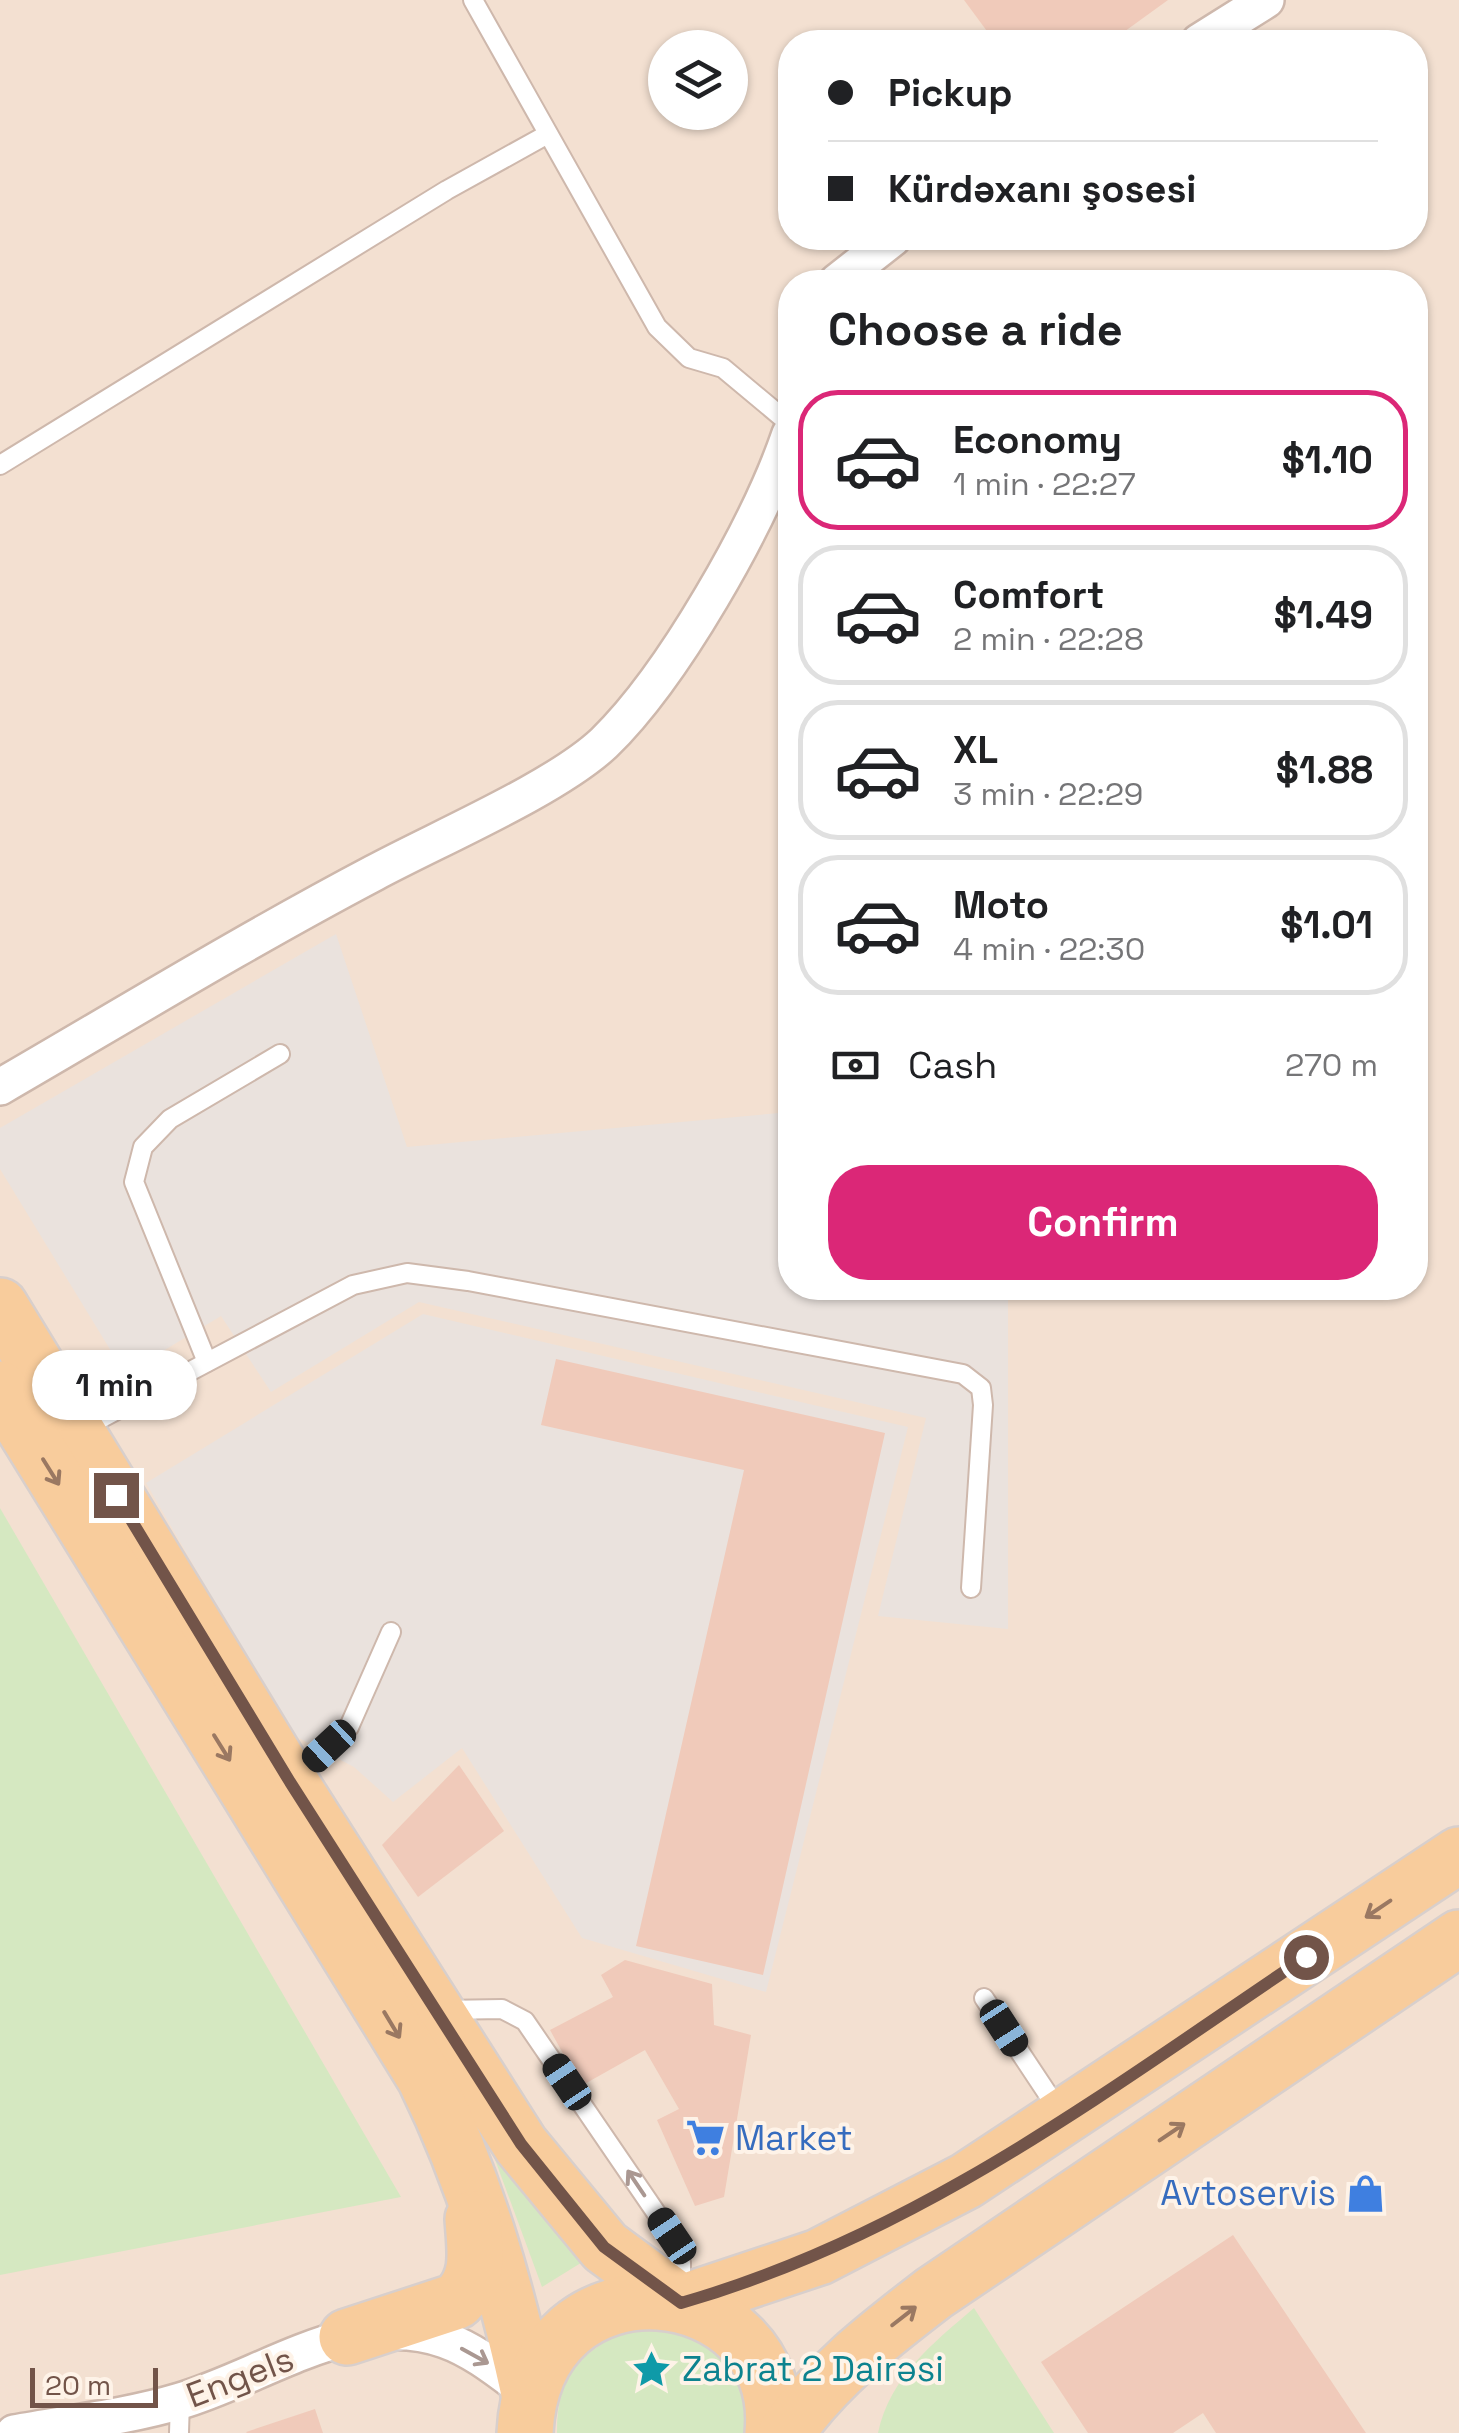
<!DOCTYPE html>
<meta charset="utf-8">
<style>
:root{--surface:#fff;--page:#f6f6f6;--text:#202124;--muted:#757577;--line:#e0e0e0;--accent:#db2777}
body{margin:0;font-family:"Space Grotesk",sans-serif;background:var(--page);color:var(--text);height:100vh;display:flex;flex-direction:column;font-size:38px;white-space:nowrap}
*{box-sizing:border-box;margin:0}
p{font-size:32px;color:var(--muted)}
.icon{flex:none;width:55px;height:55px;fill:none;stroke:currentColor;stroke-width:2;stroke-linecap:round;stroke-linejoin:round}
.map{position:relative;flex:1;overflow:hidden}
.details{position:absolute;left:778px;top:270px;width:650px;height:1030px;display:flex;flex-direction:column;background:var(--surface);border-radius:40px;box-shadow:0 2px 8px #0004}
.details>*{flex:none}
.banner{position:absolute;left:778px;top:30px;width:650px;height:220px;border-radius:40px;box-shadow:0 2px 8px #0004;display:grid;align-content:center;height:220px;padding:0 50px;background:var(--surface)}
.controls{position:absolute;left:648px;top:30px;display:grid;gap:20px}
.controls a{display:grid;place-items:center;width:100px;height:100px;border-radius:50%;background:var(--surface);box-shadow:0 2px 8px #0004;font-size:50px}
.scale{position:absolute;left:30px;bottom:25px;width:128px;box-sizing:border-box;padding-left:10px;border:5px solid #725449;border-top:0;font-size:28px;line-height:35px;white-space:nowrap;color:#725449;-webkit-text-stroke:8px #fef3e8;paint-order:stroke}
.end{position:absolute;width:45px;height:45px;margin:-22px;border:12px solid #725449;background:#fff;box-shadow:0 0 0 5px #fff}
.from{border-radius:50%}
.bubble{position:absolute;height:70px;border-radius:35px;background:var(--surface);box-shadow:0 2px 8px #0004;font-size:32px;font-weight:800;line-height:70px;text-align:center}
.car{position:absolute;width:30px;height:60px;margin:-30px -15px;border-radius:12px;box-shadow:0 0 8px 2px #0007;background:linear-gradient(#222 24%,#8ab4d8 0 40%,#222 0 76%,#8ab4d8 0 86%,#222 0)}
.banner b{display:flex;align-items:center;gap:35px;height:95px;font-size:38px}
.banner b+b{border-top:2px solid var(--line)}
.banner i{width:25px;height:25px;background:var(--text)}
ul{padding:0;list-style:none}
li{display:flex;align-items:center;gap:30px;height:140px;margin:0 20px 15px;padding:0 30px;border:5px solid var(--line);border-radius:40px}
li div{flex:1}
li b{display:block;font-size:38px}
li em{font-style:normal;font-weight:800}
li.active{border-color:var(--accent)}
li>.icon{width:90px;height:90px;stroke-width:1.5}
h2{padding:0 50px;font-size:45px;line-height:120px}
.pay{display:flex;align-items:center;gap:25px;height:110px;padding:0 50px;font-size:38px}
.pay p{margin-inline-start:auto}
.action{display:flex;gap:20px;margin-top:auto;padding:20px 50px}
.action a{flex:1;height:115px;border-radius:40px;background:var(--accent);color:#fff;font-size:40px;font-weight:800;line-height:115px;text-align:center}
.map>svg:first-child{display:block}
</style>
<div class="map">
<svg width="1459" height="2433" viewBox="0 0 1459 2433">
<rect width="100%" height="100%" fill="#fbefe2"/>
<path fill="#f3e0d1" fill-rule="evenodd" d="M0 0H1459V2433H0ZM790 42H1415V238H790ZM665 48H730V112H665ZM790 282H1415V1288H790Z"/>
<g fill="#eae2dd">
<polygon points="336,934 407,1147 790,1112 790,1288 1008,1288 1008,1629 878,1616 926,1418 419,1302 271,1392 221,1316 125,1374 0,1169 0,1128"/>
<polygon points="423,1314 908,1427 766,1992 582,1938 462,1748 393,1802 354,1767 291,1734 146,1483"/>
</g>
<g fill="#d5e8c1">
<polygon points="0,1508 401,2197 0,2275"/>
<polygon points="483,2127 584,2261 542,2287"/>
<path d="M974 2308 1054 2433H878C890 2377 932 2344 974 2308Z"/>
<path d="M632 2327C711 2330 740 2353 748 2433H557C556 2374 583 2351 632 2327Z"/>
</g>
<g fill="#f0caba">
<polygon points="964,0 1168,0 1110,42 995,42"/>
<polygon points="556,1359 885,1433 763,1975 636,1946 744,1470 541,1425"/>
<polygon points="459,1765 504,1831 418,1897 382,1845"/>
<polygon points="625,1960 712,1984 714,2025 751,2035 724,2197 695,2206 657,2120 679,2109 645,2050 581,2086 550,2030 613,1997 601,1975"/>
<polygon points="1233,2235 1366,2433 1216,2433 1203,2413 1173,2433 1088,2433 1041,2362"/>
<polygon points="315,2409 323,2433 247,2433 246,2432"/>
</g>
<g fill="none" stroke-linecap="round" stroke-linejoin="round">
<defs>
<g id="service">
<polyline points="473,0 657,327 689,358 723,368 790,424"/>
<polyline points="0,465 447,190 548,134"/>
<polyline points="207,1362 134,1182 143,1147 170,1119 280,1054"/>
<polyline points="83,1428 353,1285 407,1273 468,1281 963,1374 981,1388 983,1405 971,1588"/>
<polyline points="294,1779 349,1727 391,1632"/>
<polyline points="984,1998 1061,2114"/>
<polyline points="443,2010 502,2009 525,2021 672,2236 681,2263 681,2293"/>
<polyline points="179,2433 180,2401"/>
</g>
<g id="minor">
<polyline points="1199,42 1266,0"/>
<polyline points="837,282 893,238"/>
<path d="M0 1087C124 1015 247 940 374 873 437 839 555 789 604 743 673 676 759 525 790 434"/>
<path d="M14 2433C69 2423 127 2417 180 2401 263 2377 355 2307 445 2340 476 2351 503 2374 529 2393"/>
</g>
<g id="primary">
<polyline points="0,1306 290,1782 521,2145 605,2247 681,2303 819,2257 966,2181 1459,1855"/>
<path d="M0 1389 425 2078C475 2180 505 2283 529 2393"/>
<path d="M347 2337 457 2301C481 2277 475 2251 473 2219"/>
<path d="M525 2433C534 2243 788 2274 773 2433"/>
<path d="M786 2433C827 2375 878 2336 934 2293L1459 1938"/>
</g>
</defs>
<use href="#service" stroke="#ceb8ac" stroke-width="22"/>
<use href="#minor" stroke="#ceb8ac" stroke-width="40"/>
<use href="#primary" stroke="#d8cfcc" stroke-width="60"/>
<use href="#service" stroke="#fff" stroke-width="18"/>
<use href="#minor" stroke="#fff" stroke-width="35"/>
<use href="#primary" stroke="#f8cc9c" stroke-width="55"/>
</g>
<defs><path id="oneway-shaft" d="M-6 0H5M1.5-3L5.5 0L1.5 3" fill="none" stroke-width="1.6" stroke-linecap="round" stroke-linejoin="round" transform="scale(2.5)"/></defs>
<g stroke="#9a7862">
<use href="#oneway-shaft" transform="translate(51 1472) rotate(58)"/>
<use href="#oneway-shaft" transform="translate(222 1748) rotate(58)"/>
<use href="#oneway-shaft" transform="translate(1378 1909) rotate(146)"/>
<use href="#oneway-shaft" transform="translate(392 2025) rotate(59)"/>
<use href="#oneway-shaft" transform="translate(1172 2132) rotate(-34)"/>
<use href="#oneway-shaft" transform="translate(904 2316) rotate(-38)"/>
</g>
<g stroke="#aa9892">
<use href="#oneway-shaft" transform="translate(636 2183) rotate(-124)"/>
<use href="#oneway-shaft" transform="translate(475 2356) rotate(29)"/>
</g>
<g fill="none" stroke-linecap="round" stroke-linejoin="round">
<path stroke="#725449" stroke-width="12" d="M116 1495 290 1782 521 2144 604 2247 681 2303C916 2236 1106 2091 1306 1957"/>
</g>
<defs>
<symbol id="supermarket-bare" viewBox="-9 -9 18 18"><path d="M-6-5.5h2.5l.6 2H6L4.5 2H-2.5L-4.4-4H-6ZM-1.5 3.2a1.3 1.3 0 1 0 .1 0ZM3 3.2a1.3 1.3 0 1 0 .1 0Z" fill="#3f7fe0" stroke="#fef3e8" stroke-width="2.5" paint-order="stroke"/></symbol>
<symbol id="shop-bare" viewBox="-9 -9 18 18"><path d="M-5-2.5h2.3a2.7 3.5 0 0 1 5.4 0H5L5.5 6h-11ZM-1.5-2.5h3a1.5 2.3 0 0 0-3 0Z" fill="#3f7fe0" stroke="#fef3e8" stroke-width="2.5" paint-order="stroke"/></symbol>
<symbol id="sight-bare" viewBox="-9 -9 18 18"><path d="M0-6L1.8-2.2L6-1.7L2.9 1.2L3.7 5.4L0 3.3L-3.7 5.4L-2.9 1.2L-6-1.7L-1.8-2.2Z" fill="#0f9aa8" stroke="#fef3e8" stroke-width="2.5" paint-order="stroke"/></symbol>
</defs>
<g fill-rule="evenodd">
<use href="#supermarket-bare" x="678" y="2110" width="55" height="55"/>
<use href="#shop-bare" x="1338" y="2166" width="55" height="55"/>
<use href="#sight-bare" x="624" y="2342" width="55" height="55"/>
</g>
<g text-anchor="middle" stroke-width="8" stroke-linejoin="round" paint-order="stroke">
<g font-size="35" fill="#366cbe" stroke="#fef3e8" text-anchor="start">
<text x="735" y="2150">Market</text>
<text x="1336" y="2205" text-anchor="end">Avtoservis</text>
</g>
<g font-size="35" fill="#0d838f" stroke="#fef3e8" text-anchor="start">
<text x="682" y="2381">Zabrat 2 Dairəsi</text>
</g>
<g font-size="35" fill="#725449" stroke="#fef3e8">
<text transform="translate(240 2377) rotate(-21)" y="12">Engels</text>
</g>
</g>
</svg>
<div class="controls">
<a><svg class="icon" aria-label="layers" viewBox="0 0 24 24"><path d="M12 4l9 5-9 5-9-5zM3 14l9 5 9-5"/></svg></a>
</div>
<div class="scale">20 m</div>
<i class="end from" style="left:1306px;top:1957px"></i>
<i class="end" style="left:116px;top:1495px"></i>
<div class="bubble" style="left:32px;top:1350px;width:165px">1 min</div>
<i class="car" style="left:329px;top:1746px;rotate:227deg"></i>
<i class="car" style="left:1004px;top:2028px;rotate:147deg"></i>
<i class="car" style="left:567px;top:2082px;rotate:326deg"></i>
<i class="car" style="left:672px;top:2236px;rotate:326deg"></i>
<div class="banner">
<b><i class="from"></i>Pickup</b>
<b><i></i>Kürdəxanı şosesi</b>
</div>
<section class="details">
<h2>Choose a ride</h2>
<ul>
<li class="active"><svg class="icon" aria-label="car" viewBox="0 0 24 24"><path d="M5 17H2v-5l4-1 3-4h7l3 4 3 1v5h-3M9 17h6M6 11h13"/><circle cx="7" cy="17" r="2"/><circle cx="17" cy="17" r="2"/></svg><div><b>Economy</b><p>1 min · 22:27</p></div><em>$1.10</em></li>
<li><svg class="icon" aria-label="car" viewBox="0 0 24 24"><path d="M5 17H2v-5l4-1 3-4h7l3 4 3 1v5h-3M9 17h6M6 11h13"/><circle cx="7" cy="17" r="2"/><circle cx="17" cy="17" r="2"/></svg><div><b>Comfort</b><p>2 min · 22:28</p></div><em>$1.49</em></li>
<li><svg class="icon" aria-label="car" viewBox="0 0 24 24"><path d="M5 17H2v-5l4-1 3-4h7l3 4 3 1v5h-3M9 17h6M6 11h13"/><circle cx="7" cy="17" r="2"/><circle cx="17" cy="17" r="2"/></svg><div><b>XL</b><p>3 min · 22:29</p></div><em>$1.88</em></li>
<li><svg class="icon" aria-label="car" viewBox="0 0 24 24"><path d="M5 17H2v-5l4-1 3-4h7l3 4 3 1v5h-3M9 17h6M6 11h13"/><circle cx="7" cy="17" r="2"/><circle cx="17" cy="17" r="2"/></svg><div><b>Moto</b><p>4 min · 22:30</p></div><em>$1.01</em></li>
</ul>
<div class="pay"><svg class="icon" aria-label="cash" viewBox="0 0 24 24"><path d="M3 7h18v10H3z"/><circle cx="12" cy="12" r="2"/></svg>Cash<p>270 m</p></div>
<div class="action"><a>Confirm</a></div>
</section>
</div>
